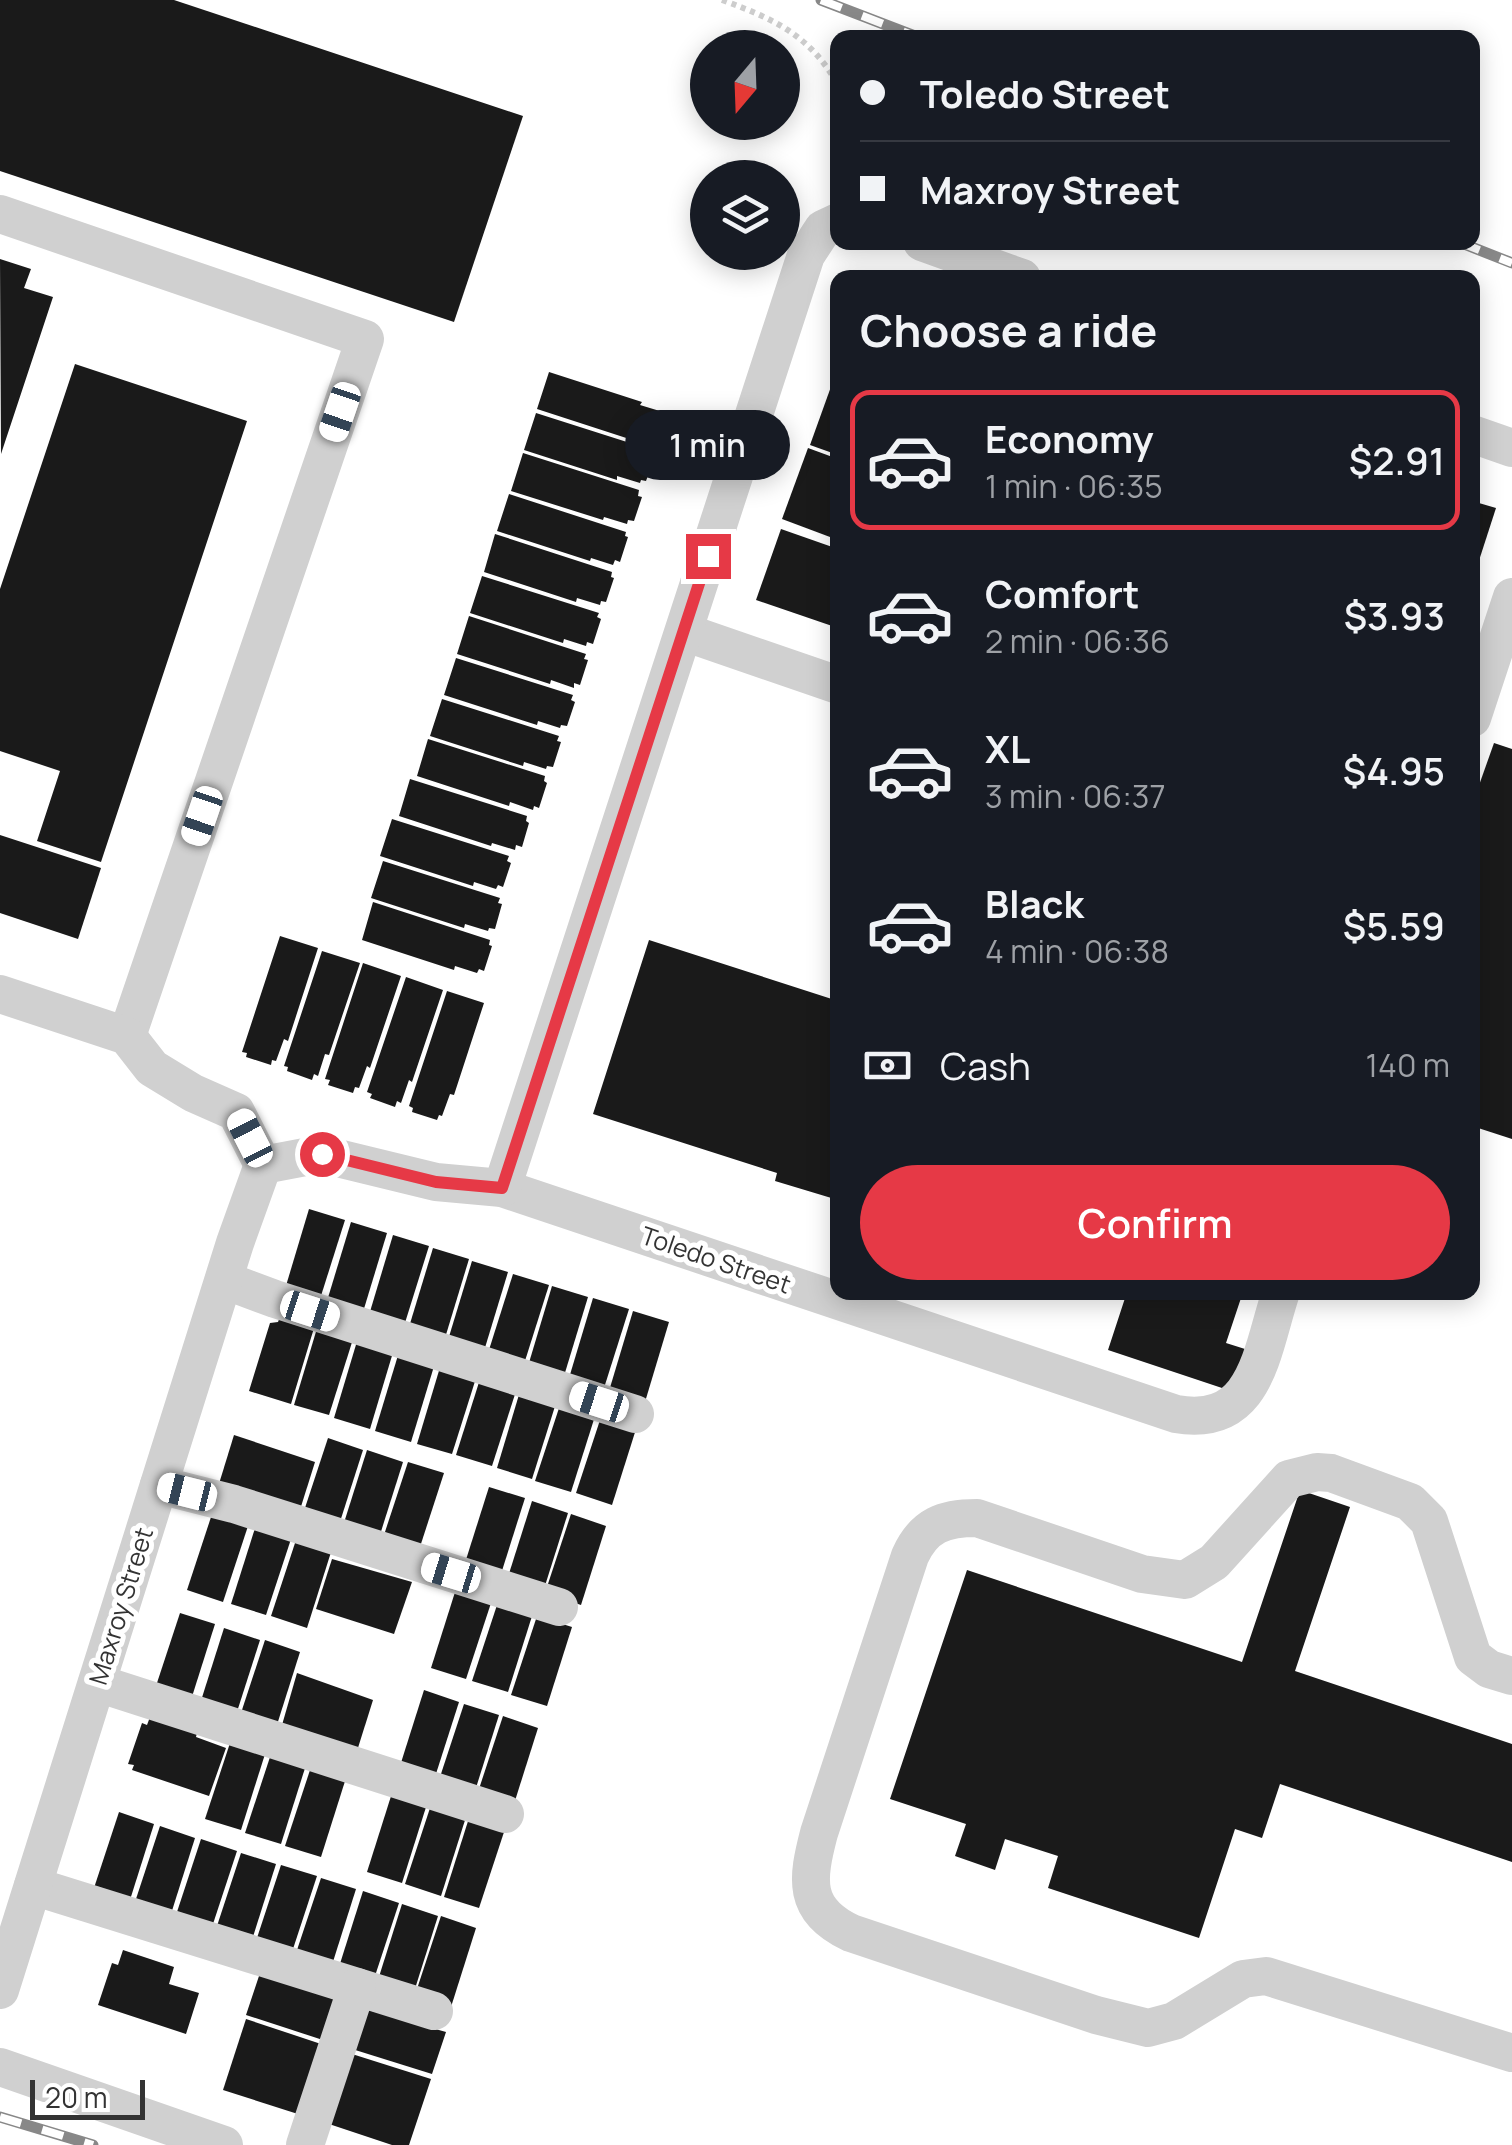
<!DOCTYPE html>
<meta charset="utf-8">
<style>
:root{--surface:#171b24;--page:#242831;--text:#f1f3f6;--muted:#9ea1a6;--line:#363941;--accent:#e63946}
body{margin:0;font-family:Manrope,sans-serif;background:var(--page);color:var(--text);height:100vh;display:flex;flex-direction:column;font-size:38px;white-space:nowrap}
*{box-sizing:border-box;margin:0}
p{font-size:32px;color:var(--muted)}
.icon{flex:none;width:55px;height:55px;fill:none;stroke:currentColor;stroke-width:2;stroke-linecap:round;stroke-linejoin:round}
.map{position:relative;flex:1;overflow:hidden}
.panel{position:absolute;left:830px;top:270px;width:650px;height:1030px;display:flex;flex-direction:column;background:var(--surface);border-radius:20px;box-shadow:0 5px 25px #0003}
.panel>*{flex:none}
.guide{position:absolute;left:830px;top:30px;width:650px;height:220px;border-radius:20px;box-shadow:0 5px 25px #0003;display:grid;align-content:center;height:220px;padding:0 30px;background:var(--surface)}
.needle{width:65px;rotate:199deg}
.fabs{position:absolute;left:690px;top:30px;display:grid;gap:20px}
.fabs a{display:grid;place-items:center;width:110px;height:110px;border-radius:50%;background:var(--surface);box-shadow:0 5px 25px #0003;font-size:50px}
.scale{position:absolute;left:30px;bottom:25px;width:115px;box-sizing:border-box;padding-left:10px;border:5px solid #333;border-top:0;font-size:28px;line-height:35px;white-space:nowrap;color:#333;-webkit-text-stroke:8px #fff;paint-order:stroke}
.end{position:absolute;width:45px;height:45px;margin:-22px;border:12px solid #e63946;background:#fff;box-shadow:0 0 0 5px #fff}
.from{border-radius:50%}
.bubble{position:absolute;height:70px;border-radius:35px;background:var(--surface);box-shadow:0 5px 25px #0003;font-size:32px;font-weight:600;line-height:70px;text-align:center}
.car{position:absolute;width:30px;height:60px;margin:-30px -15px;border-radius:12px;box-shadow:0 0 8px 2px #0007;background:linear-gradient(#fff 24%,#345 0 40%,#fff 0 76%,#345 0 86%,#fff 0)}
.guide b{display:flex;align-items:center;gap:35px;height:95px;font-size:38px}
.guide b+b{border-top:2px solid var(--line)}
.guide i{width:25px;height:25px;background:var(--text)}
ul{padding:0;list-style:none}
li{display:flex;align-items:center;gap:30px;height:140px;margin:0 20px 15px;padding:0 10px;border:5px solid transparent;border-radius:20px}
li div{flex:1}
li b{display:block;font-size:38px}
li em{font-style:normal;font-weight:600}
li.on{border-color:var(--accent)}
li>.icon{width:90px;height:90px;stroke-width:1.5}
h2{padding:0 30px;font-size:45px;line-height:120px}
.pay{display:flex;align-items:center;gap:25px;height:110px;padding:0 30px;font-size:38px}
.pay p{margin-inline-start:auto}
.primary-button{display:flex;gap:20px;margin-top:auto;padding:20px 30px}
.primary-button a{flex:1;height:115px;border-radius:60px;background:var(--accent);color:#fff;font-size:40px;font-weight:600;line-height:115px;text-align:center}
.map>svg:first-child{display:block}
</style>
<div class="map">
<svg width="1512" height="2145" viewBox="0 0 1512 2145">
<rect width="100%" height="100%" fill="#fff"/>
<g fill="#1a1a1a">
<polygon points="0,0 174,0 523,116 454,322 0,171"/>
<polygon points="0,259 31,269 24,288 53,297 1,454"/>
<polygon points="75,364 247,421 101,862 37,841 60,771 0,751 0,589"/>
<polygon points="837,370 838,370 838,455 810,445"/>
<polygon points="549,372 642,402 640,405 663,412 662,416 667,418 659,443 655,442 654,447 537,409"/>
<polygon points="536,413 652,450 651,455 655,456 646,481 641,480 640,483 617,476 617,480 524,450"/>
<polygon points="808,448 838,459 838,540 782,519"/>
<polygon points="523,453 639,490 638,496 642,497 634,521 628,520 627,524 604,517 603,520 511,491"/>
<polygon points="509,494 626,532 625,536 628,537 620,562 615,560 613,565 591,558 590,561 497,531"/>
<polygon points="1472,501 1496,508 1473,579 1472,579"/>
<polygon points="781,529 838,549 838,628 756,600"/>
<polygon points="495,534 612,572 611,577 614,578 606,602 601,601 600,605 577,598 576,602 484,572"/>
<polygon points="482,576 599,613 597,617 601,619 593,644 587,642 586,646 564,639 563,643 470,613"/>
<polygon points="469,616 586,654 584,659 588,660 580,685 574,683 574,688 551,680 550,684 457,654"/>
<polygon points="456,658 573,695 571,700 575,702 567,726 561,725 560,728 538,721 537,725 444,695"/>
<polygon points="442,699 559,736 557,741 561,742 553,767 547,766 546,769 524,762 523,766 430,736"/>
<polygon points="428,739 545,776 544,781 547,783 539,808 534,806 533,810 510,802 509,806 417,776"/>
<polygon points="1494,743 1512,749 1512,1139 1472,1126 1472,805"/>
<polygon points="410,779 527,816 526,821 529,823 522,847 516,845 515,850 492,843 491,846 399,816"/>
<polygon points="392,819 509,856 507,861 511,863 503,887 498,885 496,889 474,882 473,886 380,856"/>
<polygon points="0,835 101,868 78,939 0,913"/>
<polygon points="383,861 500,898 498,903 502,904 495,929 489,928 488,931 465,924 464,928 371,898"/>
<polygon points="373,902 490,940 489,945 492,946 484,971 479,969 477,973 455,966 454,970 362,940"/>
<polygon points="280,936 318,948 288,1041 284,1039 276,1061 272,1060 271,1065 246,1057 247,1053 242,1052"/>
<polygon points="649,940 838,1001 838,1200 775,1181 777,1173 593,1114"/>
<polygon points="322,951 360,963 329,1055 325,1054 318,1076 314,1074 312,1080 287,1071 288,1067 284,1066"/>
<polygon points="363,963 401,976 370,1068 367,1066 359,1088 355,1087 353,1093 328,1085 330,1080 325,1079"/>
<polygon points="406,977 443,990 412,1082 409,1080 401,1103 397,1101 395,1107 370,1098 372,1094 367,1092"/>
<polygon points="447,991 484,1003 454,1095 450,1094 442,1116 439,1115 437,1120 412,1112 413,1108 409,1106"/>
<polygon points="309,1209 345,1220 320,1299 285,1289"/>
<polygon points="351,1222 387,1233 363,1312 327,1301"/>
<polygon points="393,1235 429,1246 404,1326 369,1315"/>
<polygon points="433,1248 469,1259 445,1338 409,1327"/>
<polygon points="472,1261 508,1272 484,1351 448,1340"/>
<polygon points="513,1274 549,1285 524,1364 488,1353"/>
<polygon points="552,1286 588,1297 564,1376 528,1366"/>
<polygon points="1127,1292 1243,1292 1226,1343 1245,1349 1231,1391 1108,1350"/>
<polygon points="593,1298 629,1309 604,1388 569,1378"/>
<polygon points="633,1311 669,1322 645,1402 609,1391"/>
<polygon points="280,1317 314,1328 291,1404 249,1391 270,1323 278,1322"/>
<polygon points="318,1325 354,1336 329,1415 294,1405"/>
<polygon points="358,1338 394,1349 370,1429 334,1418"/>
<polygon points="399,1352 435,1363 411,1442 375,1431"/>
<polygon points="441,1364 477,1375 452,1454 417,1444"/>
<polygon points="481,1376 517,1388 492,1466 456,1455"/>
<polygon points="521,1388 557,1400 532,1479 497,1468"/>
<polygon points="561,1402 596,1413 571,1492 535,1481"/>
<polygon points="602,1414 637,1426 612,1505 576,1493"/>
<polygon points="234,1435 315,1462 299,1513 218,1487"/>
<polygon points="328,1438 363,1450 338,1528 302,1517"/>
<polygon points="367,1450 403,1462 378,1541 342,1529"/>
<polygon points="408,1462 444,1473 418,1553 382,1541"/>
<polygon points="489,1487 525,1498 500,1577 464,1566"/>
<polygon points="1300,1490 1350,1507 1295,1671 1512,1744 1512,1862 1280,1784 1262,1838 1235,1829 1199,1938 1048,1888 1058,1856 1005,1839 995,1870 955,1856 966,1824 890,1799 967,1570 1242,1662"/>
<polygon points="532,1501 568,1513 543,1592 507,1580"/>
<polygon points="213,1511 249,1523 223,1602 187,1590"/>
<polygon points="571,1514 606,1526 581,1605 545,1593"/>
<polygon points="256,1525 292,1536 266,1615 231,1604"/>
<polygon points="297,1537 332,1549 307,1628 271,1616"/>
<polygon points="332,1559 412,1582 394,1634 316,1609"/>
<polygon points="456,1589 492,1600 466,1679 431,1668"/>
<polygon points="498,1602 533,1613 508,1692 472,1681"/>
<polygon points="180,1613 215,1624 190,1703 154,1692"/>
<polygon points="537,1616 572,1627 547,1706 511,1695"/>
<polygon points="224,1628 260,1640 235,1718 199,1707"/>
<polygon points="265,1640 300,1652 275,1731 239,1719"/>
<polygon points="297,1673 373,1700 357,1751 282,1725"/>
<polygon points="424,1690 459,1702 434,1780 399,1769"/>
<polygon points="464,1704 499,1715 474,1794 438,1783"/>
<polygon points="503,1716 538,1728 513,1807 477,1795"/>
<polygon points="150,1717 197,1733 196,1737 226,1748 209,1796 132,1770 134,1765 128,1764 142,1723 147,1725"/>
<polygon points="231,1740 266,1751 241,1830 205,1819"/>
<polygon points="271,1754 306,1765 281,1844 245,1833"/>
<polygon points="311,1767 346,1778 321,1857 285,1846"/>
<polygon points="392,1793 427,1804 402,1883 367,1872"/>
<polygon points="431,1805 466,1817 441,1896 405,1884"/>
<polygon points="119,1812 154,1824 129,1903 93,1891"/>
<polygon points="469,1818 505,1829 479,1908 444,1897"/>
<polygon points="160,1826 195,1838 170,1917 134,1905"/>
<polygon points="201,1839 237,1851 211,1930 175,1918"/>
<polygon points="241,1853 276,1864 251,1943 215,1932"/>
<polygon points="281,1865 317,1876 291,1955 255,1944"/>
<polygon points="321,1878 356,1889 331,1968 295,1956"/>
<polygon points="363,1891 399,1903 373,1982 338,1970"/>
<polygon points="402,1904 438,1916 413,1995 377,1983"/>
<polygon points="441,1916 476,1928 451,2007 415,1995"/>
<polygon points="123,1950 174,1967 169,1984 199,1993 186,2034 98,2005 112,1963 118,1965"/>
<polygon points="260,1973 339,2001 326,2041 246,2015"/>
<polygon points="365,2009 446,2032 432,2074 352,2049"/>
<polygon points="246,2019 324,2045 301,2115 223,2090"/>
<polygon points="352,2054 431,2079 409,2145 392,2145 329,2124"/>
</g>
<g fill="none" stroke-linecap="round" stroke-linejoin="round">
<path stroke="#cdcdcd" stroke-width="6" stroke-dasharray="5 5" stroke-linecap="butt" d="M722 0C774 19 810 35 838 85"/>
<g stroke="#d0d0d0" stroke-width="38">
<polyline points="0,214 365,339 127,1036"/>
<polyline points="922,242 1022,278"/>
<polyline points="1472,434 1512,448"/>
<polyline points="684,632 838,685"/>
<polyline points="1472,718 1512,597"/>
<polyline points="0,994 127,1036 152,1068 193,1093 236,1112 263,1165"/>
<path d="M263 1165 321 1154 436 1182 502 1188 1176 1414C1257 1428 1261 1352 1281 1292"/>
<polyline points="502,1188 806,255 823,229 838,222"/>
<polyline points="224,1280 275,1299 635,1414"/>
<polyline points="159,1485 234,1504 559,1607"/>
<path d="M1512 1676 1489 1669 1473 1657 1429 1521 1410 1502 1331 1473 1317 1472 1289 1479 1214 1562 1185 1580 1142 1574 977 1518C944 1518 924 1525 910 1556L819 1833C807 1879 802 1910 851 1933L1096 2015 1148 2028 1174 2021 1243 1979 1266 1976 1512 2053"/>
<polyline points="97,1683 505,1814"/>
<polyline points="33,1886 434,2011"/>
<polyline points="0,1990 235,1243 263,1165"/>
<polyline points="0,2067 224,2145"/>
<polyline points="305,2145 357,1987"/>
</g>
<defs>
<g id="rail">
<polyline points="821,0 920,38"/>
<polyline points="1459,242 1512,263"/>
<polyline points="0,2117 93,2145"/>
</g>
</defs>
<use href="#rail" stroke="#888" stroke-width="11"/>
<use href="#rail" stroke="#fff" stroke-width="8" stroke-dasharray="22" stroke-linecap="butt"/>
</g>
<g fill="none" stroke-linecap="round" stroke-linejoin="round">
<polyline stroke="#e63946" stroke-width="12" points="322,1154 436,1182 502,1188 708,556"/>
</g>
<g text-anchor="middle" stroke-width="10" stroke-linejoin="round" paint-order="stroke">
<g font-size="25" fill="#333" stroke="#fff">
<text transform="translate(716 1260) rotate(19)" y="9">Toledo Street</text>
<text transform="translate(121 1606) rotate(-73)" y="9">Maxroy Street</text>
</g>
</g>
</svg>
<div class="fabs">
<a><svg class="needle" viewBox="-14 -14 28 28"><path d="M0-13l5 13h-10z" fill="#e53935"/><path d="M0 13l5-13h-10z" fill="#9ea1a6"/></svg></a>
<a><svg class="icon" aria-label="layers" viewBox="0 0 24 24"><path d="M12 4l9 5-9 5-9-5zM3 14l9 5 9-5"/></svg></a>
</div>
<div class="scale">20 m</div>
<i class="end from" style="left:322px;top:1154px"></i>
<i class="end" style="left:708px;top:556px"></i>
<div class="bubble" style="left:625px;top:410px;width:165px">1 min</div>
<i class="car" style="left:340px;top:412px;rotate:199deg"></i>
<i class="car" style="left:202px;top:816px;rotate:199deg"></i>
<i class="car" style="left:250px;top:1138px;rotate:333deg"></i>
<i class="car" style="left:310px;top:1311px;rotate:108deg"></i>
<i class="car" style="left:599px;top:1402px;rotate:288deg"></i>
<i class="car" style="left:187px;top:1492px;rotate:284deg"></i>
<i class="car" style="left:451px;top:1573px;rotate:287deg"></i>
<div class="guide">
<b><i class="from"></i>Toledo Street</b>
<b><i></i>Maxroy Street</b>
</div>
<section class="panel">
<h2>Choose a ride</h2>
<ul>
<li class="on"><svg class="icon" aria-label="car" viewBox="0 0 24 24"><path d="M5 17H2v-5l4-1 3-4h7l3 4 3 1v5h-3M9 17h6M6 11h13"/><circle cx="7" cy="17" r="2"/><circle cx="17" cy="17" r="2"/></svg><div><b>Economy</b><p>1 min · 06:35</p></div><em>$2.91</em></li>
<li><svg class="icon" aria-label="car" viewBox="0 0 24 24"><path d="M5 17H2v-5l4-1 3-4h7l3 4 3 1v5h-3M9 17h6M6 11h13"/><circle cx="7" cy="17" r="2"/><circle cx="17" cy="17" r="2"/></svg><div><b>Comfort</b><p>2 min · 06:36</p></div><em>$3.93</em></li>
<li><svg class="icon" aria-label="car" viewBox="0 0 24 24"><path d="M5 17H2v-5l4-1 3-4h7l3 4 3 1v5h-3M9 17h6M6 11h13"/><circle cx="7" cy="17" r="2"/><circle cx="17" cy="17" r="2"/></svg><div><b>XL</b><p>3 min · 06:37</p></div><em>$4.95</em></li>
<li><svg class="icon" aria-label="car" viewBox="0 0 24 24"><path d="M5 17H2v-5l4-1 3-4h7l3 4 3 1v5h-3M9 17h6M6 11h13"/><circle cx="7" cy="17" r="2"/><circle cx="17" cy="17" r="2"/></svg><div><b>Black</b><p>4 min · 06:38</p></div><em>$5.59</em></li>
</ul>
<div class="pay"><svg class="icon" aria-label="cash" viewBox="0 0 24 24"><path d="M3 7h18v10H3z"/><circle cx="12" cy="12" r="2"/></svg>Cash<p>140 m</p></div>
<div class="primary-button"><a>Confirm</a></div>
</section>
</div>
